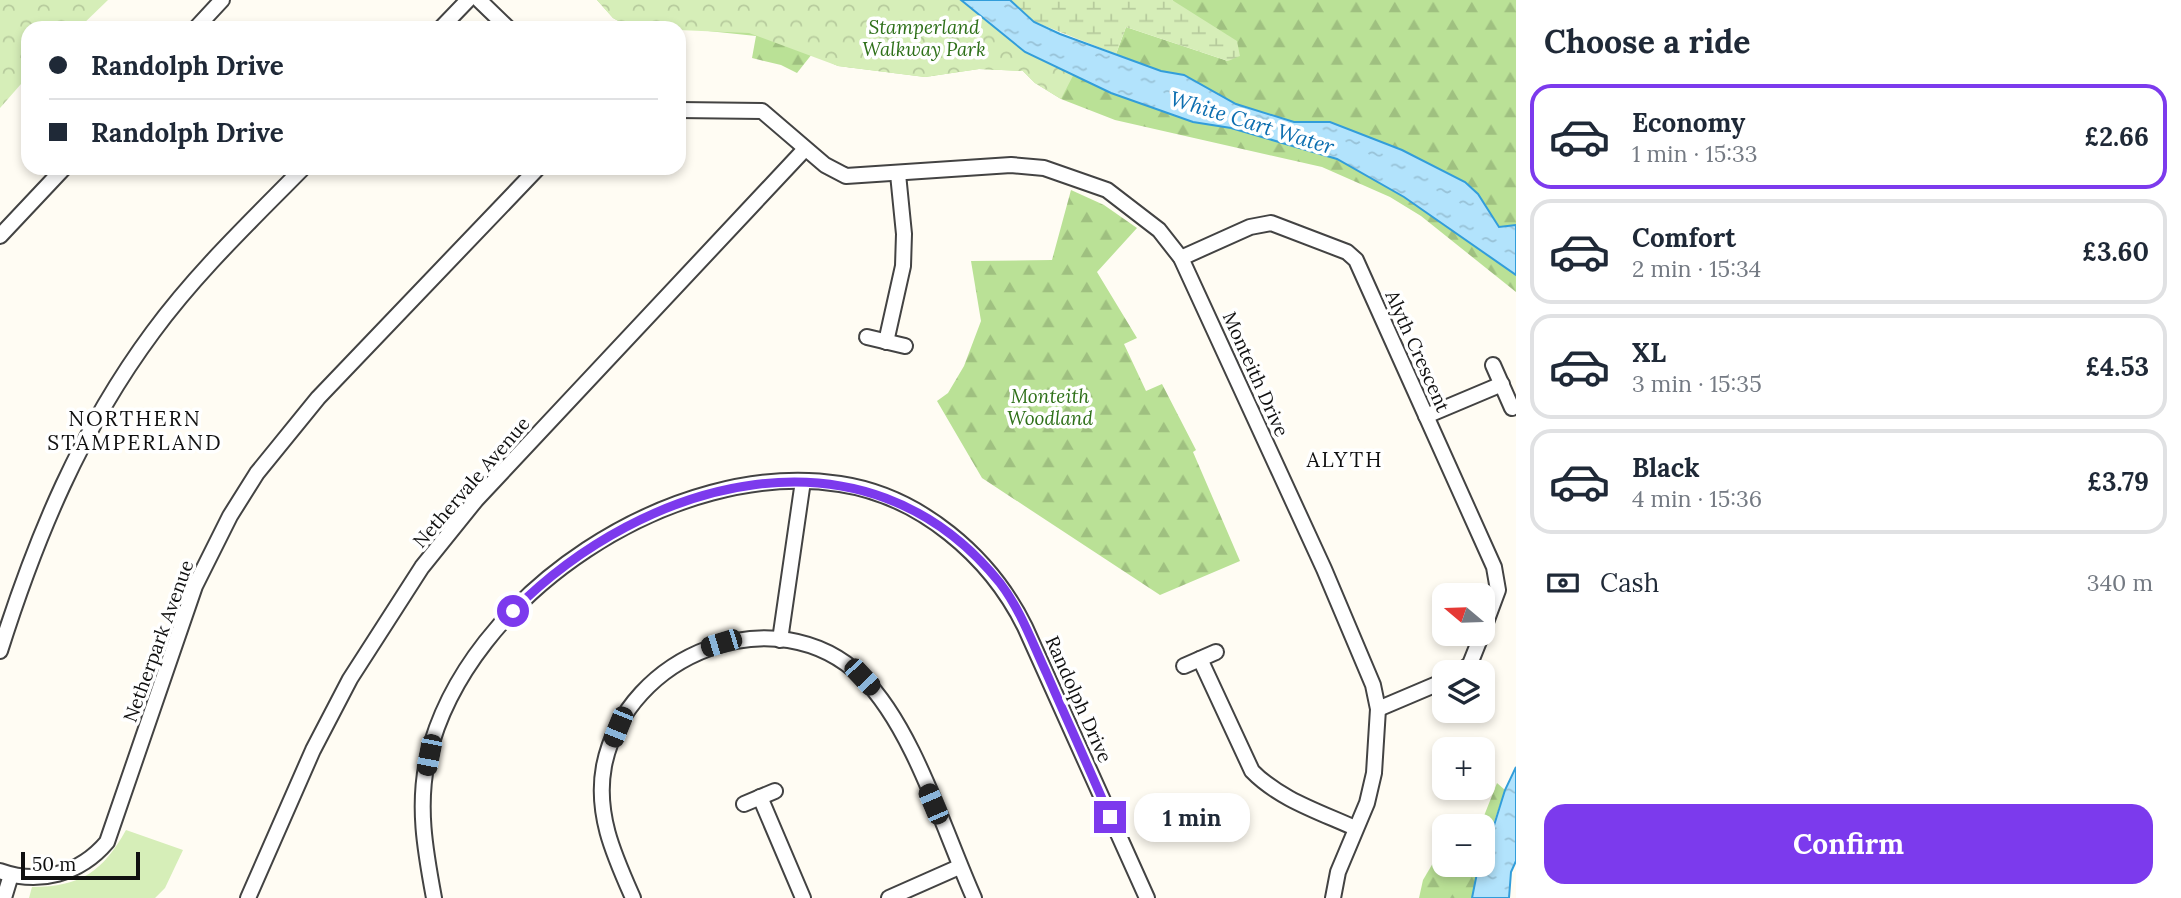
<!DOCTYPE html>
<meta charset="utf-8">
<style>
:root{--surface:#fff;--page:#f6f6f7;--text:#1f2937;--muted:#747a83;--line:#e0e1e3;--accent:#7c3aed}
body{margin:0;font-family:Lora,serif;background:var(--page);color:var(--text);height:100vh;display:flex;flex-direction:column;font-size:26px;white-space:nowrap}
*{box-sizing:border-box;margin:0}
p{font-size:23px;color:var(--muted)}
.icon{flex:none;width:38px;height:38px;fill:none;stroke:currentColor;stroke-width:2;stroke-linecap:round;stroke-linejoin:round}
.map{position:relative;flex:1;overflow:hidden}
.sheet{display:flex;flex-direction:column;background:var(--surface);width:665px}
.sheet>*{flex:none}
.hud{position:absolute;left:21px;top:21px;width:665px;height:154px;border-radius:21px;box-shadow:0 4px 10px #0003;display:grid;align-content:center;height:154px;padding:0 28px;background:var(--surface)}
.needle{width:46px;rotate:289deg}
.tools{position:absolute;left:1432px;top:583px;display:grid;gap:14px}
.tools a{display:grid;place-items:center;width:63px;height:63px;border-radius:14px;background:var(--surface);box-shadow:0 4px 10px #0003;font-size:35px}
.scale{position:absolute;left:21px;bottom:18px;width:119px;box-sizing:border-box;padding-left:7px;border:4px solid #101010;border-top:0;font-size:19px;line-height:24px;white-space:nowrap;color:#101010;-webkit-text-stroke:5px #fff;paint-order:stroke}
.end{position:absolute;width:32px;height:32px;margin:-16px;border:9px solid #7c3aed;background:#fff;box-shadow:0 0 0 4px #fff}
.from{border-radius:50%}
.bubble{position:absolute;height:49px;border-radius:21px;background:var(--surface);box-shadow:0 4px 10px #0003;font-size:23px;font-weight:700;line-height:49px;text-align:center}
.car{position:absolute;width:21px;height:42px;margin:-21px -10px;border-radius:9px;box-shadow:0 0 5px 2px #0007;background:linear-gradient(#222 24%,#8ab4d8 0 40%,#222 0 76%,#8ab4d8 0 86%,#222 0)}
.hud b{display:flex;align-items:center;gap:24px;height:66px;font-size:26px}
.hud b+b{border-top:2px solid var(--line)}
.hud i{width:18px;height:18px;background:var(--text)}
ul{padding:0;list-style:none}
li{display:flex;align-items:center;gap:21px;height:105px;margin:0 14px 10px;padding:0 14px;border:4px solid var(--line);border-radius:21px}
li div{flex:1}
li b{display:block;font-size:26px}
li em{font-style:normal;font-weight:700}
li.on{border-color:var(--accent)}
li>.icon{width:63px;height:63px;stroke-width:1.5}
h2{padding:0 28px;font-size:32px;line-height:84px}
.pay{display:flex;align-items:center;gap:18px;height:77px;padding:0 28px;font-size:26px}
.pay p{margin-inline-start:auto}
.primary-button{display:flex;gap:14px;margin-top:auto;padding:14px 28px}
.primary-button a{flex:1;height:80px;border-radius:21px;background:var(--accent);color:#fff;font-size:28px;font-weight:700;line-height:80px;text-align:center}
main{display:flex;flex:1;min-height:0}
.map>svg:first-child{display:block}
</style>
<main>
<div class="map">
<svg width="1516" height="898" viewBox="0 0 1516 898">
<defs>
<pattern id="forest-firs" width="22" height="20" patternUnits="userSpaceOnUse" patternTransform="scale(1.75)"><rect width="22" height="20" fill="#bae196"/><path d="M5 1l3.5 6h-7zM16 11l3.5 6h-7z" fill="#9fc080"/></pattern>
<pattern id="wetland-marsh" width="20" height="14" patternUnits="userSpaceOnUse" patternTransform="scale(1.75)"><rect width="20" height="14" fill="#d6eeb8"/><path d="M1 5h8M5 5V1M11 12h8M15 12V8" fill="none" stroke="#b7cb9d"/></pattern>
<pattern id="park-crowns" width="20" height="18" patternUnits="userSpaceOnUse" patternTransform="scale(1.75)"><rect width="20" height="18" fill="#d6eeb8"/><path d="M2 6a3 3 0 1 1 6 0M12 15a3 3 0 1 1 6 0" fill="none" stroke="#b7cb9d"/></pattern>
<pattern id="water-ripples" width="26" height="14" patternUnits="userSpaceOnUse" patternTransform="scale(1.75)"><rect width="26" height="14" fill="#b2e3fc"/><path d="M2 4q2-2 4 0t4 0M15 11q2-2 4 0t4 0" fill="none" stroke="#98c2d7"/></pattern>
</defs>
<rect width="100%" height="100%" fill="#fffcf3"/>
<path fill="#d6eeb8" d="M126 830 183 850 165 888 155 898H29L32 887C81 887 103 871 126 830Z"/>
<g fill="url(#forest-firs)">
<polygon points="597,0 961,0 1193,122 1231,128 1337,159 1404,197 1516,275 1516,292 1421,216 1390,197 1322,167 1115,120 1061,99 1035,83 1023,71 979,69 925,77 838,66 812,54 797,73 781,65 752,58 756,36 679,28 631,28 613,18"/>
<polygon points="1172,0 1516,0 1516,225 1499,227 1478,194 1330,122 1294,122 1236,104 1184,75 1161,71 1116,54 1126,27 1228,61"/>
<polygon points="1071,190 1104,205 1137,228 1097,272 1137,338 1124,344 1146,391 1162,384 1196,450 1193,452 1240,561 1160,595 982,478 937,401 948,393 964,366 981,321 971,261 1052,260"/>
<polygon points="1497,783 1505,790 1482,857 1482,826 1480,826"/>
<polygon points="1433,863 1480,865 1472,898 1419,898 1423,880"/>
</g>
<polygon fill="url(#wetland-marsh)" points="1010,0 1172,0 1237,41 1240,56 1228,61 1126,27 1116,54 1035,22"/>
<g fill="url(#park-crowns)">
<polygon points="0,0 108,0 79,28 28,28 28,76 0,108"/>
<polygon points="597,0 987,0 1078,66 1061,99 1035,83 1023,71 979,69 925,77 838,66 749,33 631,28 613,18"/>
</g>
<g fill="url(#water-ripples)" stroke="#329dda" stroke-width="2">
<polygon points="961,0 1010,0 1034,22 1060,34 1161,71 1184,75 1236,104 1294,122 1330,122 1402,150 1465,182 1478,194 1499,227 1516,225 1516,275 1404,197 1337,159 1231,128 1193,122 1111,93 1025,52"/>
<polygon points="1516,767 1516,861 1511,872 1509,898 1472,898 1478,868 1482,864 1505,790"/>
</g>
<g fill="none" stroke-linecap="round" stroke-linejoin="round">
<defs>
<g id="minor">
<polyline points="479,0 508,28"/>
<polyline points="196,28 222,0"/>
<polyline points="441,28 468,0"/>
<polyline points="679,110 762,111 825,165 846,176 1011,165 1044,168 1107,190 1159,230 1181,258 1324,569 1373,685 1378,709 1374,773 1367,803 1338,872 1333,898"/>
<polyline points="0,236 64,168"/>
<polyline points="1181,258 1250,227 1271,223 1347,252 1356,260 1494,567 1498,590 1482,633"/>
<polyline points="867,337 905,346"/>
<polyline points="886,342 903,266 904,234 898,174"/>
<polyline points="1493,365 1512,408"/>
<polyline points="1426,416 1502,384"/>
<polyline points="780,640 803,481"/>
<path d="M0 651C36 537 81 429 153 332 197 272 251 221 303 168"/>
<path d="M1200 659 1252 771C1279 799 1320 812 1355 828"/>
<polyline points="1184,666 1216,652"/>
<polyline points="1460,672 1470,664 1482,634"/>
<polyline points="1378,709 1444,681"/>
<polyline points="760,797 803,898"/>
<polyline points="744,804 775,791"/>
<path d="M0 871C39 885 80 874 107 842L195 586 230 516 257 473 318 398 538 168"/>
<polyline points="4,898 11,875"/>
<polyline points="248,898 313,750 350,679 422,567 476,500 805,149"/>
<path d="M434 898C425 850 417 805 428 757 467 594 675 458 840 484 920 496 990 556 1025 627L1147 898"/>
<path d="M633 898C614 855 595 814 604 766 626 654 776 594 862 677 913 727 944 831 974 898"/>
<polyline points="889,898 959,867"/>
</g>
</defs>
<use href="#minor" stroke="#434343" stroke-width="18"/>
<use href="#minor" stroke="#fff" stroke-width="14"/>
</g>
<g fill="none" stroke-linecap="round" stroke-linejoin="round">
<path stroke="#7c3aed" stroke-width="9" d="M513 611C645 478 866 416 1000 583 1020 609 1032 642 1046 672 1067 720 1089 768 1110 817"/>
</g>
<g text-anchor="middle" stroke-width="7" stroke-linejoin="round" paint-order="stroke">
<g font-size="19" font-style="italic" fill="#2e7019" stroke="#fff">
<text x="924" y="34">Stamperland<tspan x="924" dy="22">Walkway Park</tspan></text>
<text x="1050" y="403">Monteith<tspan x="1050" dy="22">Woodland</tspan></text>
</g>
<g font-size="19" fill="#101010" stroke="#fff">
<text transform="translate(1418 351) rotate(66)" y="7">Alyth Crescent</text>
<text transform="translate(1256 374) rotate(66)" y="7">Monteith Drive</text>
<text transform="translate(471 482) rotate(-49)" y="7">Nethervale Avenue</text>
<text transform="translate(158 641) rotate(-70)" y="7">Netherpark Avenue</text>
<text transform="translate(1079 699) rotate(66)" y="7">Randolph Drive</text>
</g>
<g font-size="21" font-style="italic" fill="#0c6eb0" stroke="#fff">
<text transform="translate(1252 123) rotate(17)" y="7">White Cart Water</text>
</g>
<g font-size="21" letter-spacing="2" fill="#101010" stroke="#fff">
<text x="135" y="426">NORTHERN<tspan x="135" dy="24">STAMPERLAND</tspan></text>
<text x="1345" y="467">ALYTH</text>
</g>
</g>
</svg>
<div class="tools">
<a><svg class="needle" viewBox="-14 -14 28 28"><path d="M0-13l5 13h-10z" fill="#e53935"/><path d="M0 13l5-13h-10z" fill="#747a83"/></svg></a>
<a><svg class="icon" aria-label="layers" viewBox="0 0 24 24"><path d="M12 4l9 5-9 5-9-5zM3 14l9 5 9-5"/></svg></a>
<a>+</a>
<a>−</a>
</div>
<div class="scale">50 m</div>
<i class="end from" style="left:513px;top:611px"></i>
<i class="end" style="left:1110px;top:817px"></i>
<div class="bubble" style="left:1134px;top:793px;width:116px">1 min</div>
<i class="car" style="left:721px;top:643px;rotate:253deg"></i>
<i class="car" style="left:862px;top:677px;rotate:137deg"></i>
<i class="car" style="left:618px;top:727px;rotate:202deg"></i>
<i class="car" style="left:429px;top:755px;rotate:191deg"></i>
<i class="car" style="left:933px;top:804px;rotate:337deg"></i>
<div class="hud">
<b><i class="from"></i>Randolph Drive</b>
<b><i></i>Randolph Drive</b>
</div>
</div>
<section class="sheet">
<h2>Choose a ride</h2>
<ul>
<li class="on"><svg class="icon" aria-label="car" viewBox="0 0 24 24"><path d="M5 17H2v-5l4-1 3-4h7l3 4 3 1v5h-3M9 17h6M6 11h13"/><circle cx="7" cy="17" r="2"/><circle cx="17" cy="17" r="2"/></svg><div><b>Economy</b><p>1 min · 15:33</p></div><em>£2.66</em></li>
<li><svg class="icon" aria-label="car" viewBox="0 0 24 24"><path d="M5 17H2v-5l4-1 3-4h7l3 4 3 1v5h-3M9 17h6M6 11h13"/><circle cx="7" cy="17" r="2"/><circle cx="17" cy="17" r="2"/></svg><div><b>Comfort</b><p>2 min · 15:34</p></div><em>£3.60</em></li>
<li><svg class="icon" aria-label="car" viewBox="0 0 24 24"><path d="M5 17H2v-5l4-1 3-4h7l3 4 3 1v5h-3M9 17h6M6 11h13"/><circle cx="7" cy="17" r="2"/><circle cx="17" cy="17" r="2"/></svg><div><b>XL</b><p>3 min · 15:35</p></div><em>£4.53</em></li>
<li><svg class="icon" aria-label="car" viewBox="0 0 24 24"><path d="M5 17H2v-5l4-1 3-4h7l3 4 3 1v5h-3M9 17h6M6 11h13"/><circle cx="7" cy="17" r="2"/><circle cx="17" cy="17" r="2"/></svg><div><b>Black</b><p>4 min · 15:36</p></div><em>£3.79</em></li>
</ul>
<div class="pay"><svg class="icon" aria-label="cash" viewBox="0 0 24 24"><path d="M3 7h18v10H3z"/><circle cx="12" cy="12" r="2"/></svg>Cash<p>340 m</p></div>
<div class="primary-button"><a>Confirm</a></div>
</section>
</main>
